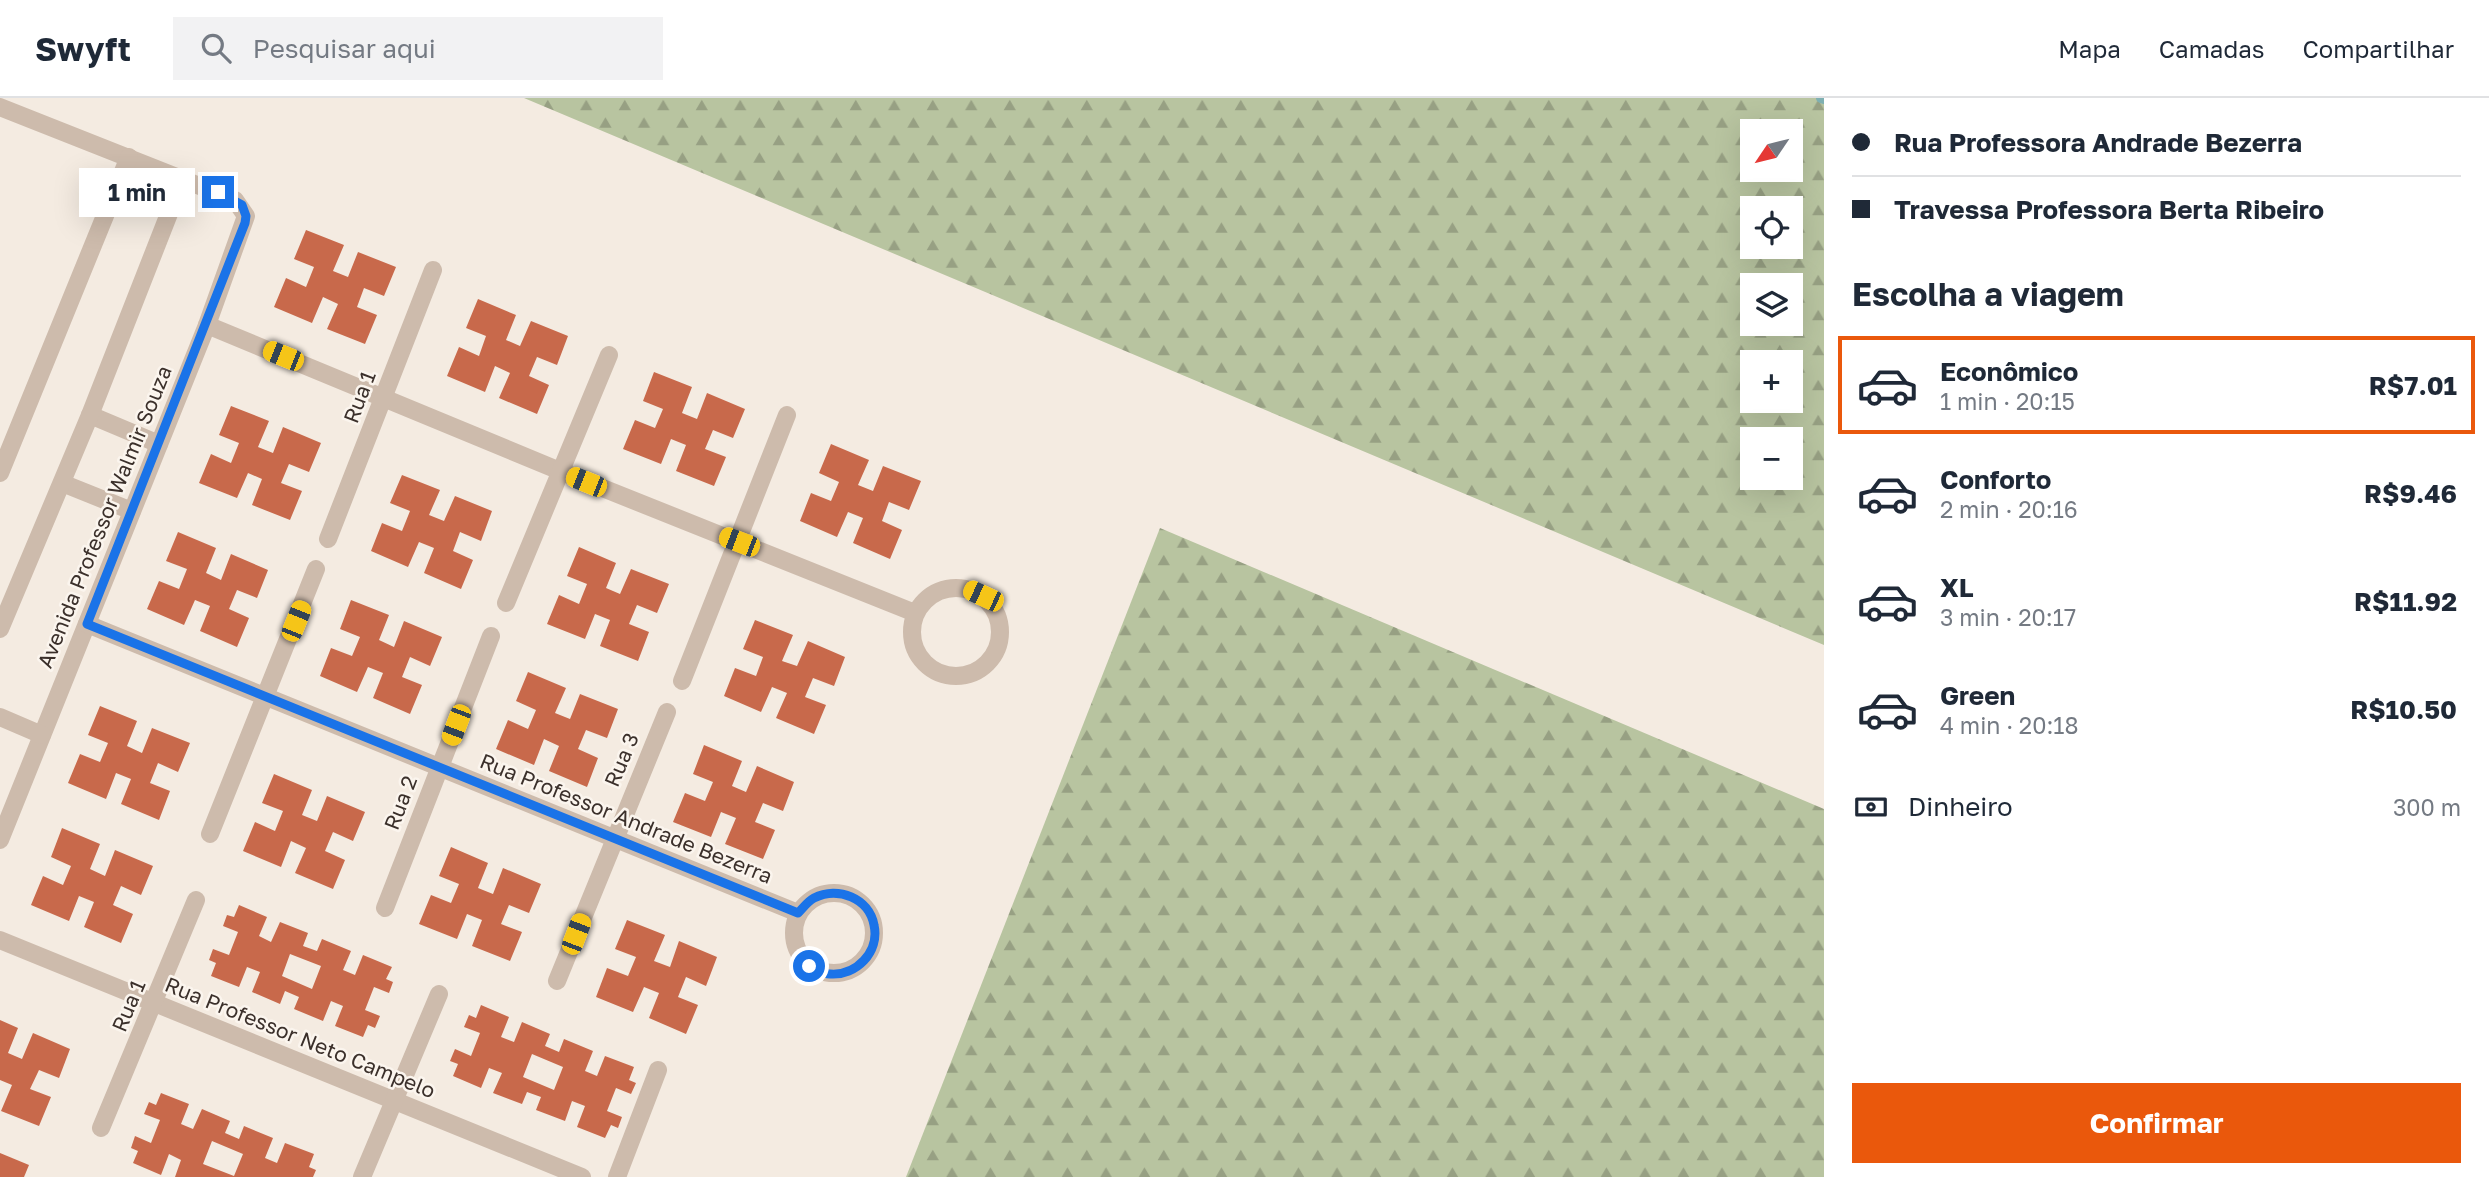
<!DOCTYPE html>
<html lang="pt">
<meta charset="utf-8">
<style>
:root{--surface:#fff;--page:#f2f2f3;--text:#1f2937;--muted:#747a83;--line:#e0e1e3;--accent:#ea580c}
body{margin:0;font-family:"Golos Text",sans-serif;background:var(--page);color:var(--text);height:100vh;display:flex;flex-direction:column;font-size:26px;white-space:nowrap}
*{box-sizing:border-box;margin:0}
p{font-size:23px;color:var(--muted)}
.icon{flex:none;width:38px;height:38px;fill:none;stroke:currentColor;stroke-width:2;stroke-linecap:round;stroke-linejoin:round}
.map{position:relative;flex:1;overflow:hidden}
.panel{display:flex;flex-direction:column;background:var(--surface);width:665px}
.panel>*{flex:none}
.hud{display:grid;align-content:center;height:154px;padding:0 28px;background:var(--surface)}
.needle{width:46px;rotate:235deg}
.tools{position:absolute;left:1740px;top:21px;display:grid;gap:14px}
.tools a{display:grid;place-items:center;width:63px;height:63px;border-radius:0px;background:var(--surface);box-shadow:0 7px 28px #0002;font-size:35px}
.end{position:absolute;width:32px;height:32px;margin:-16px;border:9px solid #1a73e8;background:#fff;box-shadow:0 0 0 4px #fff}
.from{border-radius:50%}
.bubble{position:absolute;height:49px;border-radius:0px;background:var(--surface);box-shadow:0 7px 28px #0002;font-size:23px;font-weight:700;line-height:49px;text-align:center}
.car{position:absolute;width:21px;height:42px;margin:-21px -10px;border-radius:9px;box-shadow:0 0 5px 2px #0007;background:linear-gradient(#f5c518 24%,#345 0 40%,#f5c518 0 76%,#345 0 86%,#f5c518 0)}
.hud b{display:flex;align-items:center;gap:24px;height:66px;font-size:26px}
.hud b+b{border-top:2px solid var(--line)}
.hud i{width:18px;height:18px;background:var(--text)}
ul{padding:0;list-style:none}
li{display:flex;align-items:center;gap:21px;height:98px;margin:0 14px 10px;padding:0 14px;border:4px solid transparent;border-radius:0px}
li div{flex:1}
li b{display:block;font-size:26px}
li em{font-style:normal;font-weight:700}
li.active{border-color:var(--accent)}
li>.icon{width:63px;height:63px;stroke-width:1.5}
h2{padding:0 28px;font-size:32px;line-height:84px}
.pay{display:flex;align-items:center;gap:18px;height:77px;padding:0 28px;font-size:26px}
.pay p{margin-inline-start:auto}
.button{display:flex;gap:14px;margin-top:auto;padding:14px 28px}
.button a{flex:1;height:80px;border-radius:0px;background:var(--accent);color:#fff;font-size:28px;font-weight:700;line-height:80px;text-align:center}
header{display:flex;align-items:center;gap:42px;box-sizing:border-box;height:98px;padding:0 35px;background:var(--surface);border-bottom:2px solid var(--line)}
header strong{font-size:33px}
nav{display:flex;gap:38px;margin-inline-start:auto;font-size:24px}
.search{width:490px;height:63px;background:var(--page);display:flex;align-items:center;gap:18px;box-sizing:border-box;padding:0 24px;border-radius:0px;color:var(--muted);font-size:26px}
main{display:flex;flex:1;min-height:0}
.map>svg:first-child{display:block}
</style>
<header>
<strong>Swyft</strong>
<div class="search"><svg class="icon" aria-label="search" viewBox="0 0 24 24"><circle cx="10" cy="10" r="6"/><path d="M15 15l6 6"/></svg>Pesquisar aqui</div>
<nav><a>Mapa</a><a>Camadas</a><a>Compartilhar</a></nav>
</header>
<main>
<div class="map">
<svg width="1824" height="1079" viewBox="0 0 1824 1079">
<defs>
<pattern id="forest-firs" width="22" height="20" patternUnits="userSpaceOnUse" patternTransform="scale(1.75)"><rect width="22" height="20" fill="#b8c4a0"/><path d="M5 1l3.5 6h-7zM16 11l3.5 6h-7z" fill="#97a083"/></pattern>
</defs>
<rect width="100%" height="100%" fill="#f4ebe1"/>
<g fill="url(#forest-firs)" fill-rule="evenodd">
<path d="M524 0H1824V547ZM1752 33H1790V72H1752ZM1752 110H1790V149H1752ZM1752 187H1790V226H1752ZM1752 264H1790V303H1752ZM1752 341H1790V380H1752Z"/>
<polygon points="1160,430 1824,711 1824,1079 906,1079"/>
</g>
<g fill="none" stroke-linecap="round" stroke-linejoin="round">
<polyline stroke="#7fb0b2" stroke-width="10" points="1821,0 1824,1"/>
</g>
<g fill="#c8694b" fill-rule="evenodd">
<polygon points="306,132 344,147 333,173 348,179 358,154 396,169 384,198 364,190 357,209 377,217 365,246 327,231 338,206 323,199 312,225 274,209 286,180 306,189 314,169 294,161"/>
<polygon points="478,201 516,217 506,242 520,248 531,223 568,238 557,267 537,259 529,278 549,287 537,316 499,300 510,275 495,268 485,294 447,278 459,249 479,258 486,238 466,230"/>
<polygon points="654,274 692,289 682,315 697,321 707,295 745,311 733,340 713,332 705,351 726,359 714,388 676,373 686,347 671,341 661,366 623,351 635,322 655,330 663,311 643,303"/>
<polygon points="231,308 269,323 258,349 273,355 283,329 321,345 309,374 289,366 281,385 302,393 290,422 252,407 262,381 248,375 237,400 199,385 211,356 231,365 239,345 219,337"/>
<polygon points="831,346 869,362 858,387 873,393 883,368 921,383 909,412 889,404 882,423 902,432 890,461 853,445 863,420 848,414 837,439 800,423 811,395 831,403 839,384 819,375"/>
<polygon points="402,377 440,392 429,417 444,423 455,398 492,413 481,443 460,434 453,453 473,462 461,491 424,475 434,450 419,444 408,469 371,453 382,425 402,433 410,413 390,405"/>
<polygon points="178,434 216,450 206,475 221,482 231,456 268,472 257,500 237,492 229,511 249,520 237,549 200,533 210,508 195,502 184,527 147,511 159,483 179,491 187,471 166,463"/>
<polygon points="579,449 616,465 606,490 620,496 631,471 669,486 657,515 637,507 629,526 649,534 638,563 600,548 610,522 595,516 585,541 547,526 559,497 579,506 587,486 567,478"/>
<polygon points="351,502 389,517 379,542 394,549 404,523 442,539 430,568 410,559 402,579 422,587 410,616 373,600 383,575 368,569 357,594 320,578 331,550 352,558 360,539 340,531"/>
<polygon points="755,522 793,537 782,563 797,568 808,543 845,559 834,588 813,580 805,599 826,607 814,636 776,620 787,595 772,589 761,614 724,598 735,570 756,578 763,559 743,551"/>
<polygon points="528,574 566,590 555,615 570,621 580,596 618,611 607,640 586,632 578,651 598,660 587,689 549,673 559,648 544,641 534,667 496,651 508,622 528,631 536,612 516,603"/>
<polygon points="100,608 137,623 127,648 142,655 152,630 190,645 178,674 158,665 150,685 170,693 159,722 121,706 131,681 116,675 106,701 68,685 80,656 100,664 108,645 88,637"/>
<polygon points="704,647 742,663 732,688 746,694 757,668 794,684 783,713 763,705 755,724 775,732 763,761 725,746 736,720 721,714 711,739 673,724 685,695 705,703 713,684 693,676"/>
<polygon points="274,676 312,692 302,717 317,723 327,698 365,714 353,743 333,734 325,753 345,762 333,791 295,775 306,750 291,743 281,769 243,753 255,724 275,733 283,713 262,705"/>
<polygon points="62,730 100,746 90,771 105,778 115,752 153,768 141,797 121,788 113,807 133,816 121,845 84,829 94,804 79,798 69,823 31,807 43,778 63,787 71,768 51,759"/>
<polygon points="451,749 488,765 478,790 493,796 503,770 541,786 529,815 509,807 501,826 522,834 510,863 472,848 482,822 467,816 457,841 419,826 431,797 451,805 459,786 439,778"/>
<path d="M239 807 267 819 259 838 271 844 280 824 308 835 303 848 317 853 322 841 351 853 343 872 355 877 363 857 392 869 386 881 393 884 389 895 374 889 365 912 380 918 375 930 368 927 363 939 335 928 343 908 331 903 323 923 294 911 299 899 285 893 280 906 252 894 260 874 247 869 239 889 211 878 216 865 209 862 213 851 229 857 238 834 223 828 227 817 234 819ZM290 856 321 868 312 891 282 878Z"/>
<polygon points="627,822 665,837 654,863 670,869 679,843 717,859 706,888 686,879 678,899 698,907 686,936 649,920 659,895 644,889 633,914 596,899 607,870 628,878 636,859 615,851"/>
<path d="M481 907 509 919 501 939 514 944 522 924 550 936 545 948 559 954 564 941 593 953 585 973 597 978 605 958 634 969 629 982 636 985 631 996 616 990 607 1013 622 1019 618 1030 611 1027 605 1040 577 1029 585 1008 572 1003 565 1023 536 1012 541 999 527 994 522 1006 493 995 502 975 489 970 481 990 453 978 458 966 450 963 455 951 471 958 480 935 464 929 469 917 476 920ZM532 956 563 969 554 992 523 979Z"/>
<polygon points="0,922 18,930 8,955 22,961 33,935 70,951 59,980 39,972 30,991 51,999 39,1028 1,1013 12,987 0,982"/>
<path d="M161 995 189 1006 181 1026 193 1031 202 1011 230 1023 225 1035 239 1041 244 1028 273 1040 265 1060 277 1065 285 1045 314 1056 309 1069 316 1072 313 1079H175L181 1062 169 1056 161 1077 133 1065 138 1053 131 1050 135 1038 151 1045 160 1022 144 1016 149 1004 156 1007ZM212 1043 243 1056 234 1078 203 1066Z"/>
<polygon points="0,1055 29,1067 24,1079 0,1079"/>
</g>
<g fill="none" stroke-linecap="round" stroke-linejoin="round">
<g stroke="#cdbbac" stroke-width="18">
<polyline points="0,9 235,102 246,118 207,227 0,742"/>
<polyline points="207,227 560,373 915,515"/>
<polyline points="90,317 159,346"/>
<polyline points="0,375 129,59"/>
<polyline points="62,385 132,413"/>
<polyline points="328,441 433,172"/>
<circle cx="956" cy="534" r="44"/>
<polyline points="506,505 609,257"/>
<polyline points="87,526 798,815"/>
<polyline points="0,531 90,317 183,80"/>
<polyline points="682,583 787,317"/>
<polyline points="0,619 42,637"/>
<polyline points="210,736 316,471"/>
<circle cx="834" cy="835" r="40"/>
<polyline points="385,810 491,538"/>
<polyline points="0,842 582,1079"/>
<polyline points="557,883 667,614"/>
<polyline points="101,1030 196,802"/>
<polyline points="362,1079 439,896"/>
<polyline points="617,1079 658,972"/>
</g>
</g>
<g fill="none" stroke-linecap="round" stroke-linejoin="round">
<path stroke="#1a73e8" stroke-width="9" d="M218 94 242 107 246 118 245 125 87 526 798 815C803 810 808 803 814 800 838 788 869 800 874 827 880 854 856 878 830 876 823 876 816 871 809 868"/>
</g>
<g text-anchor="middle" stroke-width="5" stroke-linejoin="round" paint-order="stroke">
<g font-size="21" fill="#3b302b" stroke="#fbf5ee">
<text transform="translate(360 299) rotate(-69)" y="7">Rua 1</text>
<text transform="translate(105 419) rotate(-68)" y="7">Avenida Professor Walmir Souza</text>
<text transform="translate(622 662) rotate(-67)" y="7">Rua 3</text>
<text transform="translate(401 705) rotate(-69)" y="7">Rua 2</text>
<text transform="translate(626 721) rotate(22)" y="7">Rua Professor Andrade Bezerra</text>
<text transform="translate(129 908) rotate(-67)" y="7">Rua 1</text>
<text transform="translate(300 940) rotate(22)" y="7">Rua Professor Neto Campelo</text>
</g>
</g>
</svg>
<div class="tools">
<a><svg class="needle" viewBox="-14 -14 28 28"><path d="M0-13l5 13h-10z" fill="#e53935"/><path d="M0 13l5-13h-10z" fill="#747a83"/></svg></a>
<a><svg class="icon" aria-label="locate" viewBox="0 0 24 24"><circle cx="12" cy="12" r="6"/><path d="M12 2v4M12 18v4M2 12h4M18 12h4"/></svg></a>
<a><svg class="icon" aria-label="layers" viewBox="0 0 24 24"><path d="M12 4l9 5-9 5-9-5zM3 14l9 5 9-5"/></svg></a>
<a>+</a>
<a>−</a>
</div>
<i class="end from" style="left:809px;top:868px"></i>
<i class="end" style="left:218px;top:94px"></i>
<div class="bubble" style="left:79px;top:70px;width:116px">1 min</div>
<i class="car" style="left:283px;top:258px;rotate:292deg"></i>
<i class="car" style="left:586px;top:384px;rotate:292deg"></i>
<i class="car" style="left:739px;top:444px;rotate:291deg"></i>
<i class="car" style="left:983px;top:498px;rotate:295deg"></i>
<i class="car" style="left:296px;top:523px;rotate:22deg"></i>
<i class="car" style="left:456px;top:627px;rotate:201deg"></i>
<i class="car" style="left:576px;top:836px;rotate:21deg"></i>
</div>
<section class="panel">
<div class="hud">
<b><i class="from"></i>Rua Professora Andrade Bezerra</b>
<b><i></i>Travessa Professora Berta Ribeiro</b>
</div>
<h2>Escolha a viagem</h2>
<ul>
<li class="active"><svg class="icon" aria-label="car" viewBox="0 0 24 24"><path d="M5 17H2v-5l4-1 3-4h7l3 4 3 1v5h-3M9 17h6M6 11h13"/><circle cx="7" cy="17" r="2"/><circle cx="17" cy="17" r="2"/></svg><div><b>Econômico</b><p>1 min · 20:15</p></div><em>R$7.01</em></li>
<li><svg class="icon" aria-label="car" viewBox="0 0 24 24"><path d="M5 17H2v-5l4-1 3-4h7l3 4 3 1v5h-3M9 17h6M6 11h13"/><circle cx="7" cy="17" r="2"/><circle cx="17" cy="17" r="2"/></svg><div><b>Conforto</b><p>2 min · 20:16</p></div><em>R$9.46</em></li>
<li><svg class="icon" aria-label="car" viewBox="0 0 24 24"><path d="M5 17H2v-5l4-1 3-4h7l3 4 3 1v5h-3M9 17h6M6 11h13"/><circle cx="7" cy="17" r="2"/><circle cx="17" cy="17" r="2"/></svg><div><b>XL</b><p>3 min · 20:17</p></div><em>R$11.92</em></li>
<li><svg class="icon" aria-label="car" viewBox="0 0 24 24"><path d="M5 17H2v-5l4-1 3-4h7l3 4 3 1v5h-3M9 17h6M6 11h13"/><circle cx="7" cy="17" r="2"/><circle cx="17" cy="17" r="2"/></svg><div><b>Green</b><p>4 min · 20:18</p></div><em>R$10.50</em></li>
</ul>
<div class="pay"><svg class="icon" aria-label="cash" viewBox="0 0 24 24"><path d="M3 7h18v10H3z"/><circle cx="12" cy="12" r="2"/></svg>Dinheiro<p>300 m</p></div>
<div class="button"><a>Confirmar</a></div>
</section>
</main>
